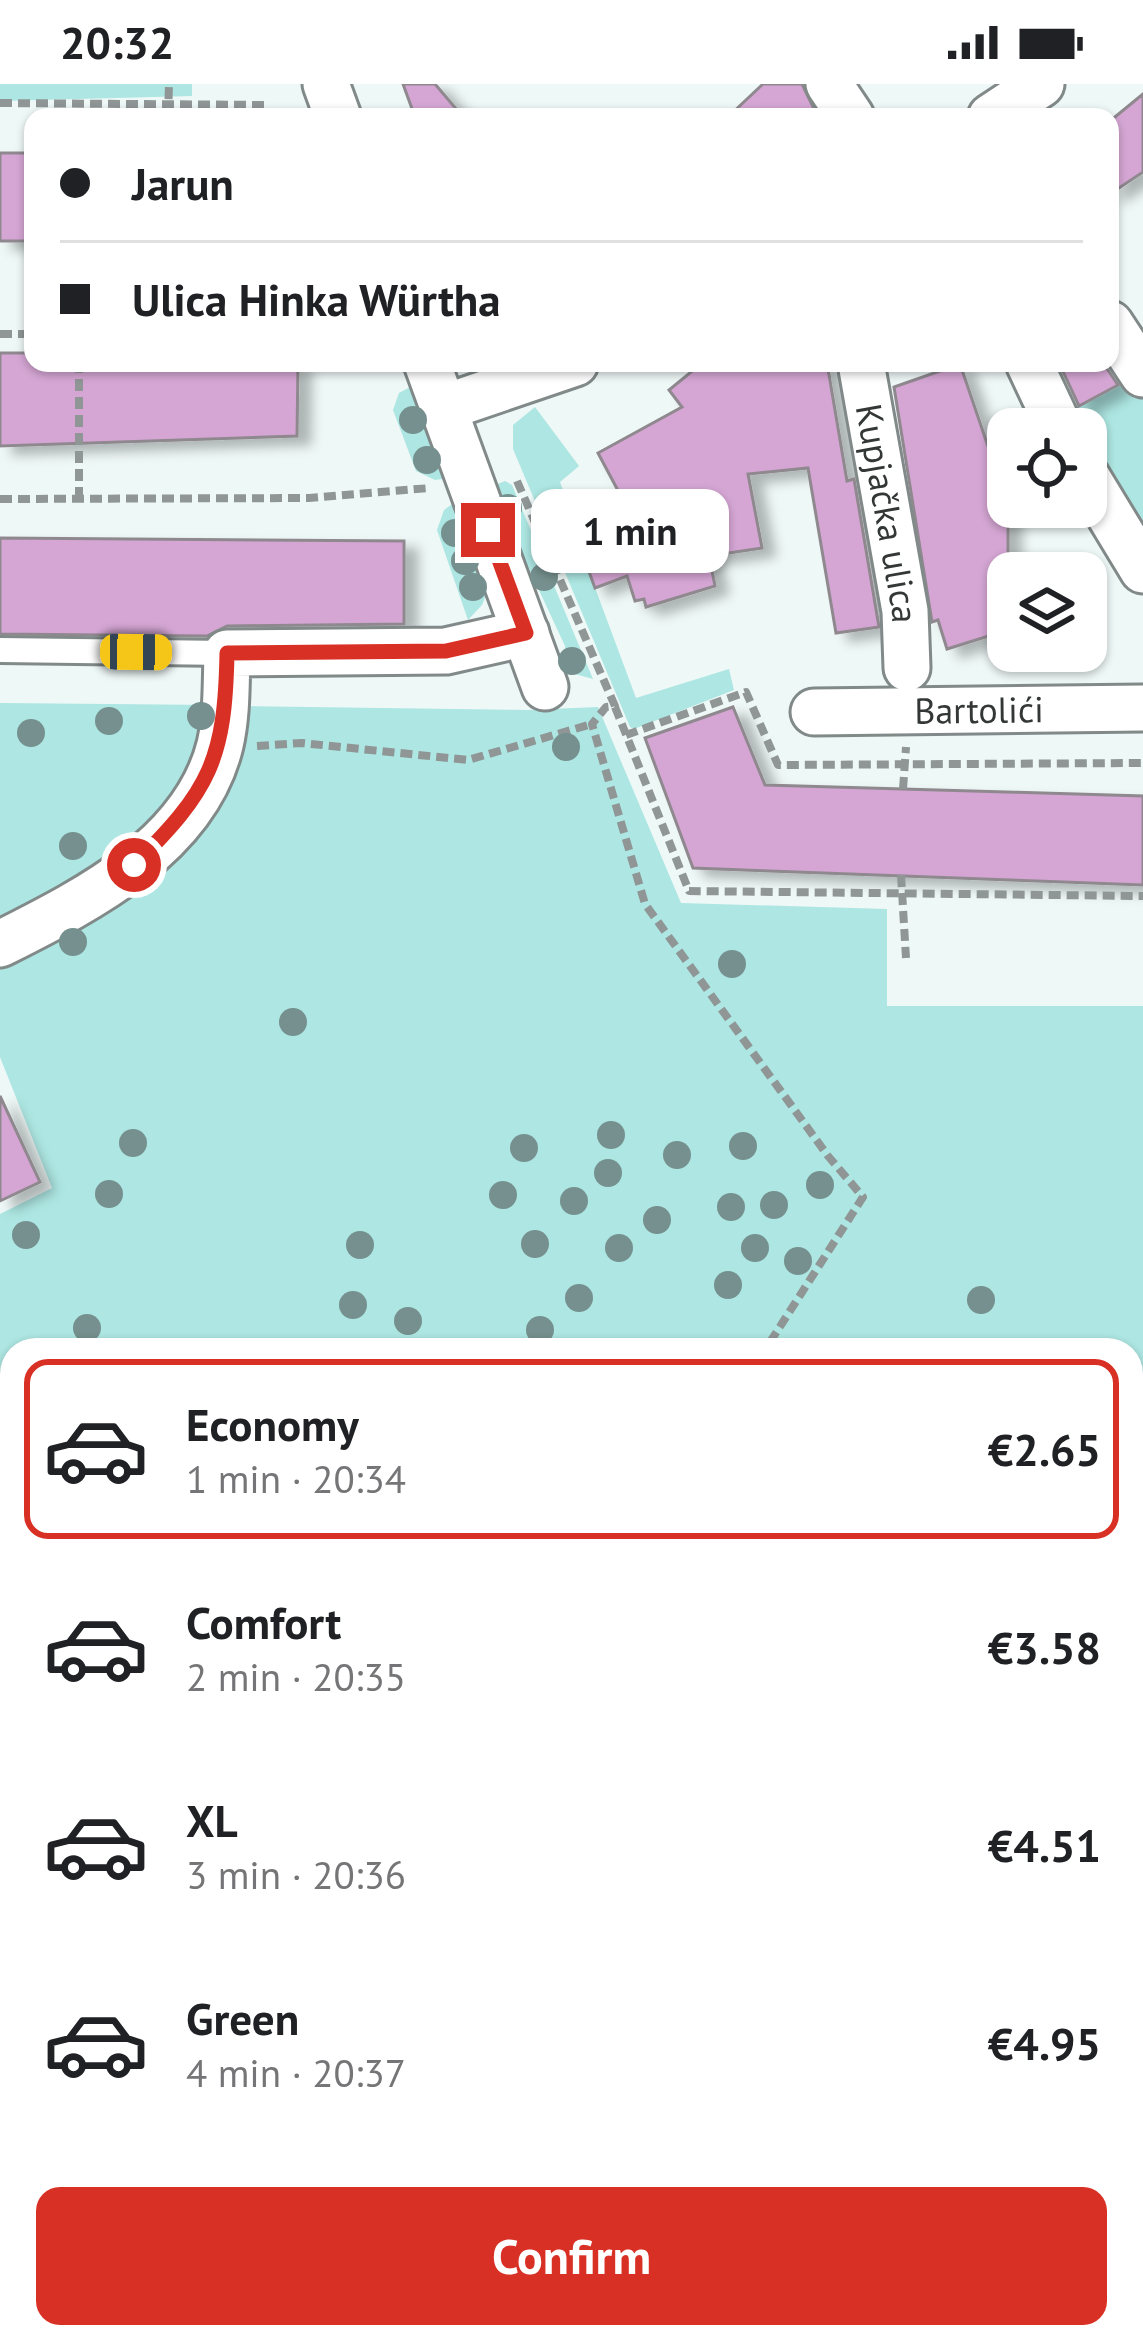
<!DOCTYPE html>
<meta charset="utf-8">
<style>
:root{--surface:#fff;--page:#f6f6f6;--text:#202124;--muted:#757577;--line:#e0e0e0;--accent:#d93025}
body{margin:0;font-family:"PT Sans",sans-serif;background:var(--page);color:var(--text);height:100vh;display:flex;flex-direction:column;font-size:45px;white-space:nowrap}
*{box-sizing:border-box;margin:0}
p{font-size:39px;color:var(--muted)}
.icon{flex:none;width:66px;height:66px;fill:none;stroke:currentColor;stroke-width:2;stroke-linecap:round;stroke-linejoin:round}
.map{position:relative;flex:1;overflow:hidden}
.details{position:absolute;left:0px;top:1254px;width:1143px;height:1011px;display:flex;flex-direction:column;background:var(--surface);border-radius:36px 36px 0 0;box-shadow:0 3px 9px #0004}
.details>*{flex:none}
.top-card{position:absolute;left:24px;top:24px;width:1095px;height:264px;border-radius:24px;box-shadow:0 3px 9px #0004;display:grid;align-content:center;height:264px;padding:0 36px;background:var(--surface)}
.fabs{position:absolute;left:987px;top:324px;display:grid;gap:24px}
.fabs a{display:grid;place-items:center;width:120px;height:120px;border-radius:24px;background:var(--surface);box-shadow:0 3px 9px #0004;font-size:60px}
.end{position:absolute;width:54px;height:54px;margin:-27px;border:15px solid #d93025;background:#fff;box-shadow:0 0 0 6px #fff}
.from{border-radius:50%}
.bubble{position:absolute;height:84px;border-radius:24px;background:var(--surface);box-shadow:0 3px 9px #0004;font-size:39px;font-weight:800;line-height:84px;text-align:center}
.car{position:absolute;width:36px;height:72px;margin:-36px -18px;border-radius:15px;box-shadow:0 0 9px 3px #0007;background:linear-gradient(#f5c518 24%,#345 0 40%,#f5c518 0 76%,#345 0 86%,#f5c518 0)}
.top-card b{display:flex;align-items:center;gap:42px;height:114px;font-size:45px}
.top-card b+b{border-top:3px solid var(--line)}
.top-card i{width:30px;height:30px;background:var(--text)}
ul{padding:21px 0 0;list-style:none}
li{display:flex;align-items:center;gap:36px;height:180px;margin:0 24px 18px;padding:0 12px;border:6px solid transparent;border-radius:24px}
li div{flex:1}
li b{display:block;font-size:45px}
li em{font-style:normal;font-weight:800}
li.current{border-color:var(--accent)}
li>.icon{width:108px;height:108px;stroke-width:1.5}
.action{display:flex;gap:24px;margin-top:auto;padding:24px 36px}
.action a{flex:1;height:138px;border-radius:24px;background:var(--accent);color:#fff;font-size:48px;font-weight:800;line-height:138px;text-align:center}
.status{display:flex;justify-content:space-between;align-items:center;height:84px;padding:0 60px;background:var(--surface);direction:ltr}
.status svg{height:33px;fill:currentColor}
.map>svg:first-child{display:block}
</style>
<div class="status"><b>20:32</b><svg viewBox="0 0 49 12"><path d="M0 12V9h3v3zM5 12V6h3v6zM10 12V3h3v9zM15 12V0h3v12zM26 1h20v11H26zM47 4h2v5h-2z"/></svg></div>
<div class="map">
<svg width="1143" height="2264" viewBox="0 0 1143 2264">
<defs>
<filter id="shadow"><feDropShadow dx="13" dy="8" stdDeviation="6" flood-color="#0004"/></filter>
</defs>
<rect width="100%" height="100%" fill="#eef8f7"/>
<g fill="#ade6e2">
<polygon points="0,0 192,0 192,12 0,17"/>
<polygon points="1130,295 1143,309 1143,461 1086,367 1086,345 1073,345 1064,330"/>
<polygon points="416,300 449,394 435,396 416,387 393,326 399,309"/>
<polygon points="535,323 579,382 560,398 565,412 562,415 636,614 729,585 734,606 634,645 630,643 513,365 513,341"/>
<polygon points="505,397 512,401 593,595 564,587 565,562 491,403"/>
<polygon points="458,416 488,506 482,521 468,536 437,446 444,426"/>
<polygon points="0,619 215,621 199,681 140,759 0,849"/>
<polygon points="242,622 527,626 598,623 681,819 887,825 887,922 1143,922 1143,1420 1131,1420 1131,1266 12,1266 12,1409 0,1409 0,1130 52,1104 0,973 0,878 96,822"/>
</g>
<polygon fill="#69bdb8" stroke="#599591" stroke-width="3" points="0,1634 12,1634 12,2253 1131,2253 1131,1647 1143,1647 1143,2264 0,2264"/>
<g fill="#d5a6d4" stroke="#8f898f" stroke-width="3" filter="url(#shadow)">
<polygon points="403,0 435,0 463,33 415,33"/>
<polygon points="763,0 802,0 816,29 810,33 728,33"/>
<polygon points="1143,10 1143,88 1110,110 1110,37"/>
<rect x="0" y="69" width="33" height="88"/>
<polygon points="0,269 33,269 33,279 298,279 297,352 0,362"/>
<polygon points="702,279 827,279 847,397 854,395 879,543 836,549 808,384 748,390 762,464 709,472 715,502 646,523 644,515 635,517 627,492 595,504 576,452 630,429 598,369 682,323 669,306"/>
<polygon points="1059,279 1103,279 1118,301 1079,322"/>
<polygon points="960,280 993,377 1008,372 1008,546 947,565 938,536 932,538 894,303"/>
<polygon points="0,454 404,457 404,540 227,542 207,552 0,550"/>
<polygon points="733,623 765,701 1143,712 1143,801 693,784 645,654"/>
<polygon points="0,1012 40,1098 0,1117"/>
</g>
<g fill="none" stroke-linecap="round" stroke-linejoin="round">
<defs>
<polyline id="lane" points="0,566 227,569"/>
<g id="street">
<polyline points="326,0 338,33"/>
<polyline points="829,0 851,33"/>
<polyline points="991,33 1041,0"/>
<polyline points="1110,240 1143,290"/>
<polyline points="427,279 545,603"/>
<path id="s1" d="M861 279 905 527 907 584"/>
<polyline points="1029,279 1060,345"/>
<polyline points="443,324 575,279"/>
<polyline points="1086,392 1143,486"/>
<path id="s2" d="M814 628 1143 624"/>
<path d="M0 860C85 817 195 763 220 661 227 631 226 600 227 569L446 567 526 549"/>
<polyline points="0,1475 12,1475"/>
<polyline points="1131,1486 1143,1486"/>
</g>
</defs>
<use href="#lane" stroke="#818a89" stroke-width="30"/>
<use href="#street" stroke="#818a89" stroke-width="51"/>
<g stroke="#8f9695" stroke-width="8" stroke-dasharray="12 6" stroke-linecap="butt">
<polyline points="0,19 266,21"/>
<polyline points="168,33 169,0"/>
<polyline points="0,250 33,250"/>
<polyline points="517,397 615,622 606,623 592,640 645,820 828,1072 863,1113 765,1266"/>
<polyline points="0,415 309,414 430,404"/>
<polyline points="79,415 79,279"/>
<polyline points="615,623 689,807 1143,812"/>
<polyline points="626,651 746,608 778,681 1143,679"/>
<polyline points="257,662 302,659 468,676 592,640"/>
<polyline points="903,705 906,663"/>
<polyline points="901,791 906,874"/>
<polyline points="0,1426 12,1426"/>
<polyline points="1131,1436 1143,1437"/>
<polyline points="0,1569 12,1569"/>
<polyline points="1131,1579 1143,1579"/>
</g>
<use href="#lane" stroke="#fff" stroke-width="24"/>
<use href="#street" stroke="#fff" stroke-width="45"/>
</g>
<g fill="#75908e">
<circle cx="413" cy="336" r="14"/>
<circle cx="427" cy="376" r="14"/>
<circle cx="508" cy="424" r="14"/>
<circle cx="455" cy="449" r="14"/>
<circle cx="465" cy="477" r="14"/>
<circle cx="544" cy="493" r="14"/>
<circle cx="473" cy="503" r="14"/>
<circle cx="572" cy="577" r="14"/>
<circle cx="201" cy="632" r="14"/>
<circle cx="109" cy="637" r="14"/>
<circle cx="31" cy="649" r="14"/>
<circle cx="566" cy="663" r="14"/>
<circle cx="73" cy="762" r="14"/>
<circle cx="73" cy="858" r="14"/>
<circle cx="732" cy="880" r="14"/>
<circle cx="293" cy="938" r="14"/>
<circle cx="611" cy="1051" r="14"/>
<circle cx="133" cy="1059" r="14"/>
<circle cx="743" cy="1062" r="14"/>
<circle cx="524" cy="1064" r="14"/>
<circle cx="677" cy="1071" r="14"/>
<circle cx="608" cy="1089" r="14"/>
<circle cx="820" cy="1101" r="14"/>
<circle cx="109" cy="1110" r="14"/>
<circle cx="503" cy="1111" r="14"/>
<circle cx="574" cy="1117" r="14"/>
<circle cx="774" cy="1121" r="14"/>
<circle cx="731" cy="1123" r="14"/>
<circle cx="657" cy="1136" r="14"/>
<circle cx="26" cy="1151" r="14"/>
<circle cx="535" cy="1160" r="14"/>
<circle cx="360" cy="1161" r="14"/>
<circle cx="619" cy="1164" r="14"/>
<circle cx="755" cy="1164" r="14"/>
<circle cx="798" cy="1177" r="14"/>
<circle cx="728" cy="1201" r="14"/>
<circle cx="579" cy="1214" r="14"/>
<circle cx="981" cy="1216" r="14"/>
<circle cx="353" cy="1221" r="14"/>
<circle cx="408" cy="1237" r="14"/>
<circle cx="87" cy="1244" r="14"/>
<circle cx="540" cy="1246" r="14"/>
</g>
<g fill="none" stroke-linecap="round" stroke-linejoin="round">
<path stroke="#d93025" stroke-width="15" d="M134 781C210 706 225 676 227 569L446 567 526 549 488 446"/>
</g>
<g text-anchor="middle" stroke-width="12" stroke-linejoin="round" paint-order="stroke">
<g font-size="36" fill="#333736" stroke="#fff">
<text dy="13" stroke="none"><textPath href="#s1" startOffset="153">Kupjačka ulica</textPath></text>
<text dy="13" stroke="none"><textPath href="#s2" startOffset="165">Bartolići</textPath></text>
</g>
</g>
</svg>
<div class="fabs">
<a><svg class="icon" aria-label="locate" viewBox="0 0 24 24"><circle cx="12" cy="12" r="6"/><path d="M12 2v4M12 18v4M2 12h4M18 12h4"/></svg></a>
<a><svg class="icon" aria-label="layers" viewBox="0 0 24 24"><path d="M12 4l9 5-9 5-9-5zM3 14l9 5 9-5"/></svg></a>
</div>
<i class="end from" style="left:134px;top:781px"></i>
<i class="end" style="left:488px;top:446px"></i>
<div class="bubble" style="left:531px;top:405px;width:198px">1 min</div>
<i class="car" style="left:136px;top:568px;rotate:91deg"></i>
<div class="top-card">
<b><i class="from"></i>Jarun</b>
<b><i></i>Ulica Hinka Würtha</b>
</div>
<section class="details">
<ul>
<li class="current"><svg class="icon" aria-label="car" viewBox="0 0 24 24"><path d="M5 17H2v-5l4-1 3-4h7l3 4 3 1v5h-3M9 17h6M6 11h13"/><circle cx="7" cy="17" r="2"/><circle cx="17" cy="17" r="2"/></svg><div><b>Economy</b><p>1 min · 20:34</p></div><em>€2.65</em></li>
<li><svg class="icon" aria-label="car" viewBox="0 0 24 24"><path d="M5 17H2v-5l4-1 3-4h7l3 4 3 1v5h-3M9 17h6M6 11h13"/><circle cx="7" cy="17" r="2"/><circle cx="17" cy="17" r="2"/></svg><div><b>Comfort</b><p>2 min · 20:35</p></div><em>€3.58</em></li>
<li><svg class="icon" aria-label="car" viewBox="0 0 24 24"><path d="M5 17H2v-5l4-1 3-4h7l3 4 3 1v5h-3M9 17h6M6 11h13"/><circle cx="7" cy="17" r="2"/><circle cx="17" cy="17" r="2"/></svg><div><b>XL</b><p>3 min · 20:36</p></div><em>€4.51</em></li>
<li><svg class="icon" aria-label="car" viewBox="0 0 24 24"><path d="M5 17H2v-5l4-1 3-4h7l3 4 3 1v5h-3M9 17h6M6 11h13"/><circle cx="7" cy="17" r="2"/><circle cx="17" cy="17" r="2"/></svg><div><b>Green</b><p>4 min · 20:37</p></div><em>€4.95</em></li>
</ul>
<div class="action"><a>Confirm</a></div>
</section>
</div>
